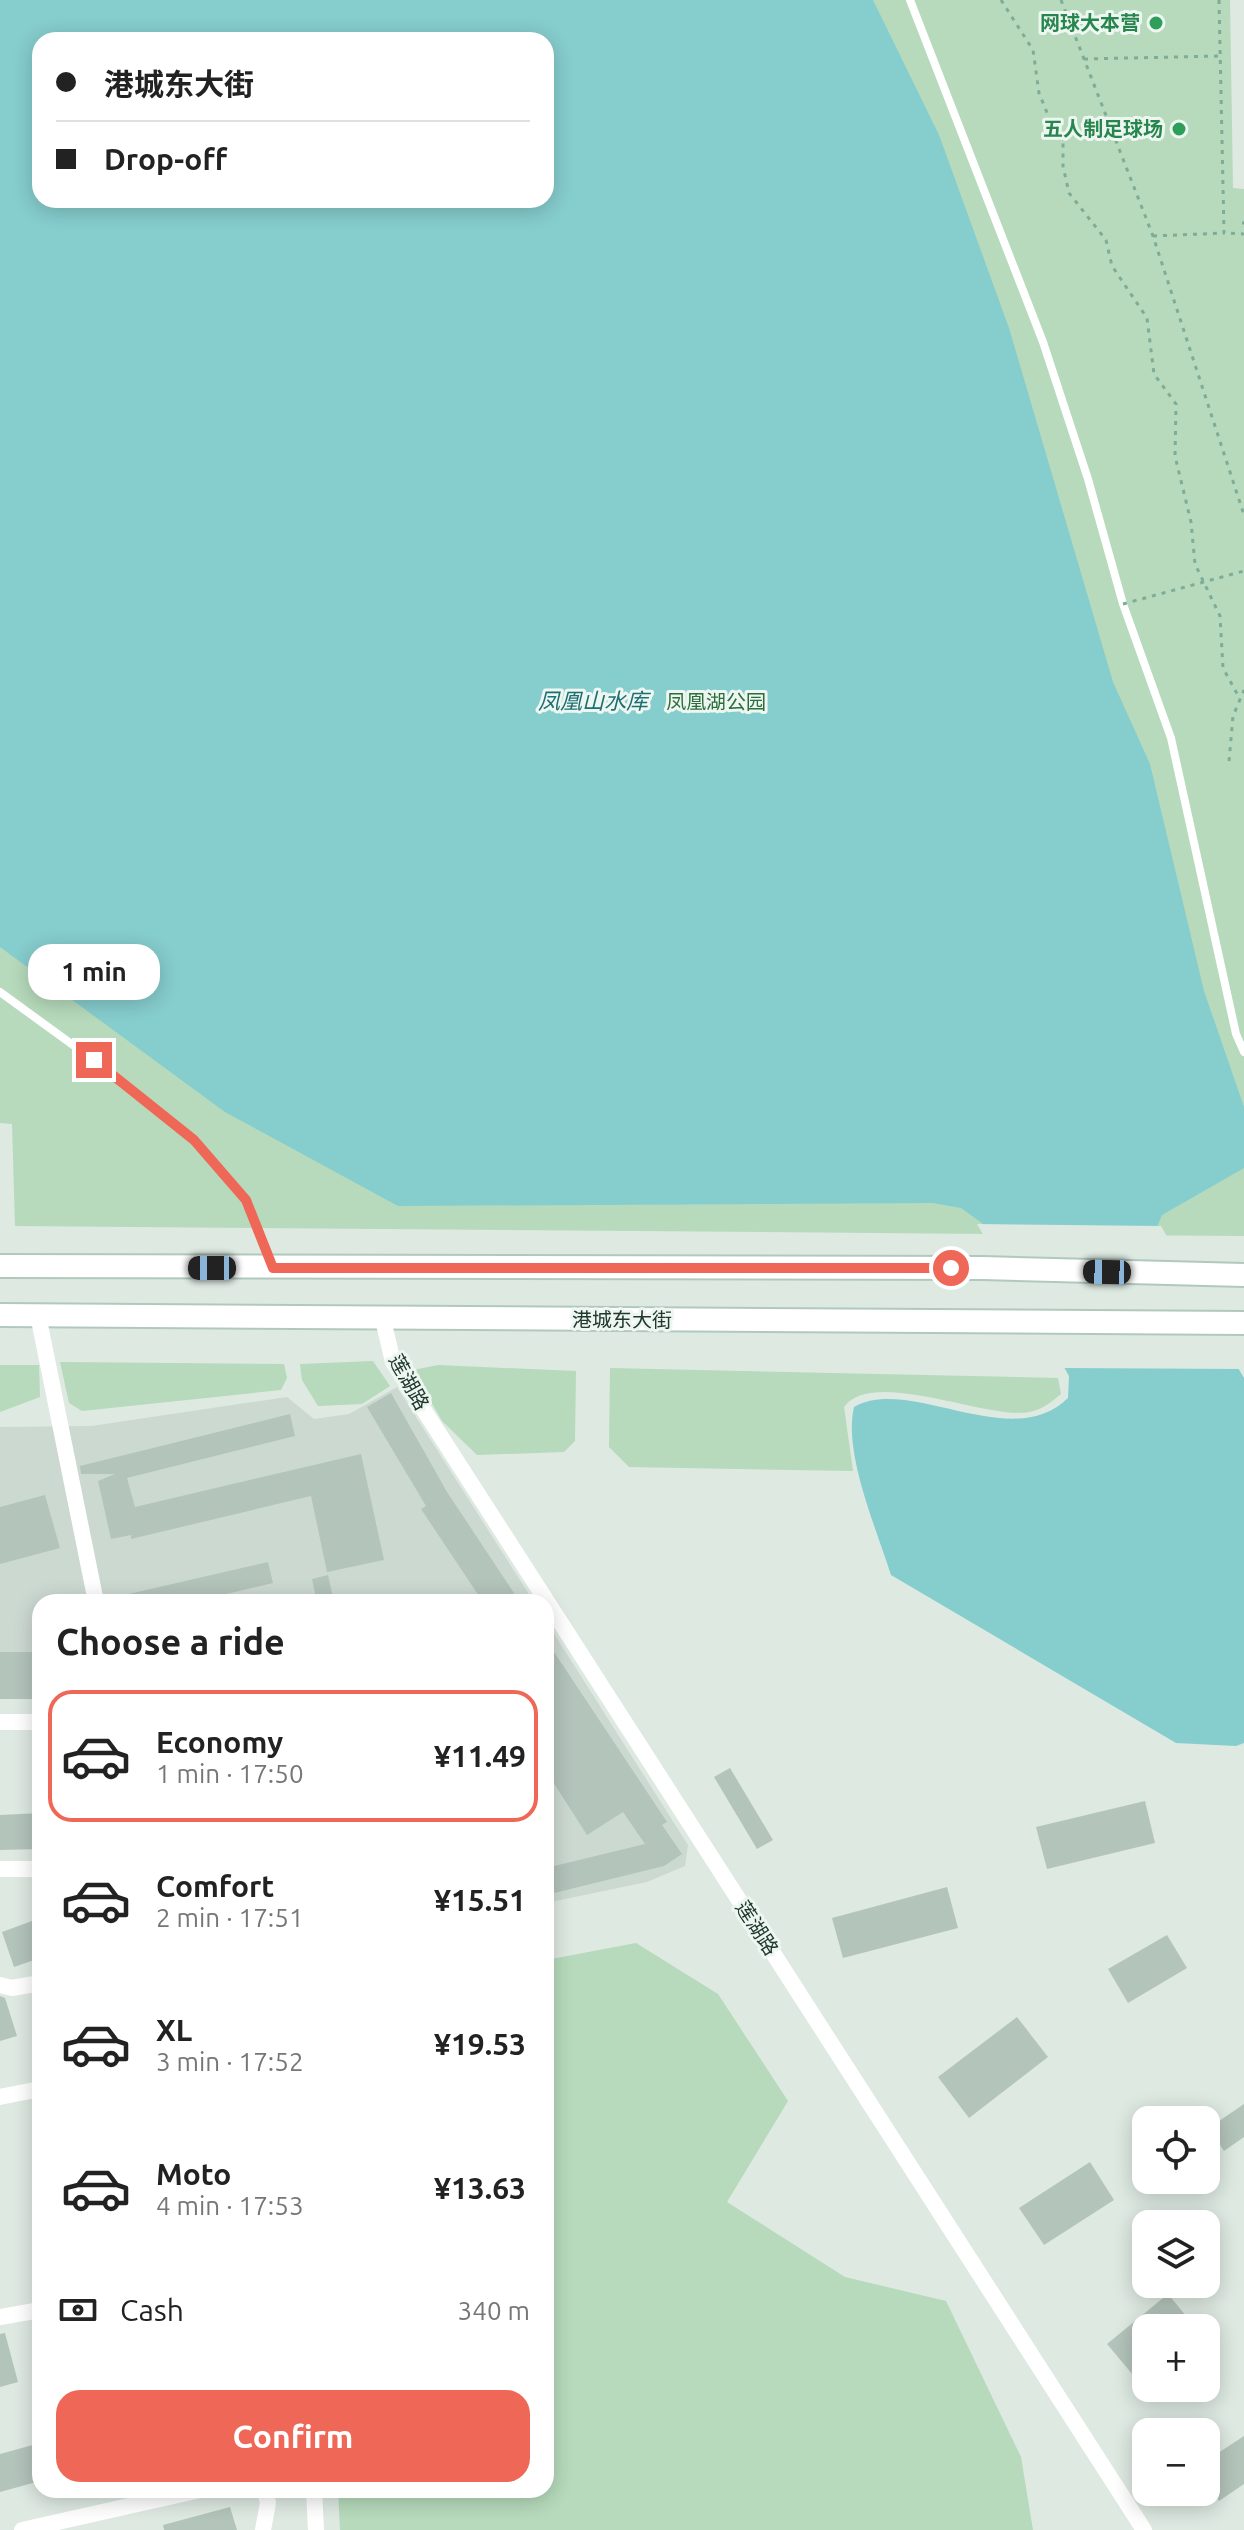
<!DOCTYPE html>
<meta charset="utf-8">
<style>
:root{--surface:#fff;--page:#f2f2f2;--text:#222;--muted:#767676;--line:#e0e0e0;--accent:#ef6756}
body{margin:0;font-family:Ubuntu,"Noto Sans SC",sans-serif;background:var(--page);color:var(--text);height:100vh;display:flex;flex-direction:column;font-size:30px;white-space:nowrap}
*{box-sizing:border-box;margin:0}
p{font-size:26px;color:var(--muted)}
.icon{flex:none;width:44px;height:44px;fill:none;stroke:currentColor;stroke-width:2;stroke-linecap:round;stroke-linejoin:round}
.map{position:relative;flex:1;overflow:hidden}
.panel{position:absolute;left:32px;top:1594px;width:522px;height:904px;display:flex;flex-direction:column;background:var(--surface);border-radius:24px;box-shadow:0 4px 20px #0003}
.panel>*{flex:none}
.banner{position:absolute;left:32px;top:32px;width:522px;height:176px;border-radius:24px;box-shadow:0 4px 20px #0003;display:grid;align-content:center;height:176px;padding:0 24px;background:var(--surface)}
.fabs{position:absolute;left:1132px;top:2106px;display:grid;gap:16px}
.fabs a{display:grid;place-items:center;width:88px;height:88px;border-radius:16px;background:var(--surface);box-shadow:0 4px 20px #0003;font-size:40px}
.end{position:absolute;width:36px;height:36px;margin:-18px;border:10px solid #ef6756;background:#fff;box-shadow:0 0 0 4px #fff}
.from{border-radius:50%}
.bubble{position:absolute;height:56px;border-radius:24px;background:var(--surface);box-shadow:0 4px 20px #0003;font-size:26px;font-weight:600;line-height:56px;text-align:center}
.car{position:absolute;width:24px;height:48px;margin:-24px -12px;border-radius:10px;box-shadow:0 0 6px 2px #0007;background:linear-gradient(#222 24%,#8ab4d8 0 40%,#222 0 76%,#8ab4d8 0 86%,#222 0)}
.banner b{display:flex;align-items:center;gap:28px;height:76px;font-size:30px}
.banner b+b{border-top:2px solid var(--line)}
.banner i{width:20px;height:20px;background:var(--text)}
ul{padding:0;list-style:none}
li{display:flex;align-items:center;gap:24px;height:132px;margin:0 16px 12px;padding:0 8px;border:4px solid transparent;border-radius:24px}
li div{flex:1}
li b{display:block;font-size:30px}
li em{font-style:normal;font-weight:600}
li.on{border-color:var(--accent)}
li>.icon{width:72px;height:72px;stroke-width:1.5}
h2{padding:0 24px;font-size:36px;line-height:96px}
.pay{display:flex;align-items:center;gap:20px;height:88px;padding:0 24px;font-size:30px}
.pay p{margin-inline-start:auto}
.primary-button{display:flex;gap:16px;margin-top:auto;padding:16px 24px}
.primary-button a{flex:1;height:92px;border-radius:24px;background:var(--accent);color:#fff;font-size:32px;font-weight:600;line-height:92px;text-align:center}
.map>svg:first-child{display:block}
</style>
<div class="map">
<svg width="1244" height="2530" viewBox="0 0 1244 2530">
<rect width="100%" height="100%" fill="#dee9e2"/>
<g fill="#ccd9d1">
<polygon points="397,1387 534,1602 40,1602 40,1687 0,1687 0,1427 91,1426 287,1397 314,1419 349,1414"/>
<polygon points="546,1621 688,1845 685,1866 647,1882 546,1903"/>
</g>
<g fill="#b6dabb" fill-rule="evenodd">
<path d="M0 0H1230L1233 188 1244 189V1236L15 1226 12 1124 0 1123ZM40 40H546V200H40Z"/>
<polygon points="373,1361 390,1386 362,1404 318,1406 302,1380 300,1364"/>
<polygon points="60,1362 284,1364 287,1378 281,1390 82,1411 69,1403"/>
<polygon points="0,1365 39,1365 40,1397 0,1412"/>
<polygon points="438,1365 576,1371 575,1441 564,1452 477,1455 442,1421 413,1370"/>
<path d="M610 1368 1058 1378 1061 1394C1051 1402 1042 1410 1029 1412 988 1420 872 1367 844 1407L853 1471 629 1467 609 1447Z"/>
<polygon points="636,1943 718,1994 788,2101 727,2202 845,2277 946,2301 1021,2457 1033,2530 340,2530 338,2490 546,2490 546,1960"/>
</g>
<path fill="#86cdce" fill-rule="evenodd" d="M0 0H873L939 135 1009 328 1113 682 1150 764 1204 991 1244 1107V1168L1162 1215 1156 1229 1244 1378V1743L1236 1746 1176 1743 891 1575C877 1530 843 1453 854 1407 909 1375 1012 1454 1068 1398L1069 1376 982 1223 961 1208 933 1203 398 1206 225 1112 0 947ZM40 40H546V200H40Z"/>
<polygon fill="#dee9e2" points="977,1224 1161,1226 1243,1369 1060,1368"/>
<g fill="#b3c4bb">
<polygon points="391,1393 447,1492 520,1602 483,1602 421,1509 426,1506 367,1407"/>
<polygon points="290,1414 295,1436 127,1478 135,1507 361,1454 384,1560 327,1572 311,1496 131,1539 131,1535 111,1539 98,1481 115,1474 81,1474 80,1466"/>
<polygon points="45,1495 60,1548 0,1564 0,1507"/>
<polygon points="268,1562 273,1583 192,1602 120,1602 120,1596"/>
<polygon points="328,1575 334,1602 317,1602 312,1579"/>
<polygon points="546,1640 667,1822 662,1825 682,1854 664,1866 546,1895 546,1868 645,1844 623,1812 587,1835 546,1771"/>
<rect x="0" y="1652" width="40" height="47"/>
<polygon points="730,1768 773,1840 757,1849 714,1777"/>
<polygon points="1145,1801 1155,1843 1047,1869 1036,1827"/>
<polygon points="40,1813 40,1849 0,1850 0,1815"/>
<polygon points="947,1887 958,1928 843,1958 832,1918"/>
<polygon points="40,1918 40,1958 14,1967 2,1932"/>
<polygon points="1167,1935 1187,1968 1128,2003 1108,1969"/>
<polygon points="0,1996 5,1998 17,2036 0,2041"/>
<polygon points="1017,2017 1048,2057 969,2118 938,2077"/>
<polygon points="1244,2104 1244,2137 1224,2151 1209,2128"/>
<polygon points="1090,2162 1114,2200 1044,2245 1019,2208"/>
<polygon points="1168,2294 1196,2328 1146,2328 1146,2364 1133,2375 1107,2344"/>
<polygon points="5,2333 18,2382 0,2387 0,2334"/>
<polygon points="1244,2436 1244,2484 1219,2501 1206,2481 1206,2461"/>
<polygon points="40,2443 40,2481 0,2492 0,2454"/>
<polygon points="230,2507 237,2530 164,2530 163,2525"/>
</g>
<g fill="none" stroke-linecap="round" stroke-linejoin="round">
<defs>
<g id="secondary">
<polyline points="0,1266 983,1268 1244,1275"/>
<polyline points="0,1315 1244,1323"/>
</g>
</defs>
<use href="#secondary" stroke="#b1c9bd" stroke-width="26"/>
<g stroke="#7eac98" stroke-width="3" stroke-dasharray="4 6" stroke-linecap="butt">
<polyline points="1001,0 1033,50 1039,93 1052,125 1063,137 1063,166 1069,193 1106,240 1112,266 1147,318 1154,374 1176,404 1175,456 1191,522 1195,564 1220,616 1223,668 1240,699"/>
<polyline points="1061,0 1153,236 1244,515"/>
<polyline points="1219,0 1224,233 1244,234"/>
<polyline points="1084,59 1221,56"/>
<polyline points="1242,223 1244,223"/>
<polyline points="1153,236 1224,233"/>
<polyline points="1229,761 1233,716 1244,690"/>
</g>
<g stroke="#fff" stroke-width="8">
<polyline points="910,0 1043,342 1088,479 1123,604 1171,738 1236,1034 1244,1052"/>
<polyline points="0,992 117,1077 194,1140 246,1200 271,1263"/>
</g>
<g stroke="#fff" stroke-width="16">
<polyline points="38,1315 96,1602"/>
<polyline points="383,1320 393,1362 1144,2530"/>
<polyline points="0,1722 40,1722"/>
<polyline points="0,1869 40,1869"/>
<polyline points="0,1985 12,1988 40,1983"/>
<polyline points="0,2097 40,2089"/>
<polyline points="0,2317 40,2310"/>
<polyline points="314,2490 316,2530"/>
<polyline points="22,2530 200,2490"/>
<polyline points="263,2530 268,2503 265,2490"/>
</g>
<use href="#secondary" stroke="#fff" stroke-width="22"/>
<polyline stroke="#7eac98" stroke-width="3" stroke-dasharray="4 6" stroke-linecap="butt" points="1123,604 1244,571"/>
</g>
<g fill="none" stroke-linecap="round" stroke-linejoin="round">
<polyline stroke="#ef6756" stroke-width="10" points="94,1060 194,1140 246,1200 273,1268 951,1268"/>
</g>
<g fill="#2e9e5b" stroke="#eef6f1" stroke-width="3">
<circle cx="1156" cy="23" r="8"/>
<circle cx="1179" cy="129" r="8"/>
</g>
<g text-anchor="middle" stroke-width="6" stroke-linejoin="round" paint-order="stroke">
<g font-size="20" font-weight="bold" fill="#27864d" stroke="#eef6f1" text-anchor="end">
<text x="1140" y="30">网球大本营</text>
<text x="1163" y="136">五人制足球场</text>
</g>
<g font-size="20" fill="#2b6e3c" stroke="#eef6f1">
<text x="716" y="709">凤凰湖公园</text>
</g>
<g font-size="20" fill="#20382e" stroke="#eef6f1">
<text x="622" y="1327">港城东大街</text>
<text transform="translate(409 1382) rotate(61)" y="7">莲湖路</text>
<text transform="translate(757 1928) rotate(57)" y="7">莲湖路</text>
</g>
<g font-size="22" font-style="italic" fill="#1c6f72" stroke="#eef6f1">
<text x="593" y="709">凤凰山水库</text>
</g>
</g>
</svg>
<div class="fabs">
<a><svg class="icon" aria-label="locate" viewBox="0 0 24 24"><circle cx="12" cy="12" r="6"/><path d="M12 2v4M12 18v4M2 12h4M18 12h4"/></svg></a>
<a><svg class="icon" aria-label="layers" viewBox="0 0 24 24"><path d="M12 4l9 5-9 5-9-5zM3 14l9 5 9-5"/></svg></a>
<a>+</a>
<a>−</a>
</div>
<i class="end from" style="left:951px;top:1268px"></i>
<i class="end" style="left:94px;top:1060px"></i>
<div class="bubble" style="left:28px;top:944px;width:132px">1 min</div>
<i class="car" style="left:212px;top:1268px;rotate:270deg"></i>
<i class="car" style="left:1107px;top:1272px;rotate:271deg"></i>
<div class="banner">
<b><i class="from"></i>港城东大街</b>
<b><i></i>Drop-off</b>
</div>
<section class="panel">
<h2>Choose a ride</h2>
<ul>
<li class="on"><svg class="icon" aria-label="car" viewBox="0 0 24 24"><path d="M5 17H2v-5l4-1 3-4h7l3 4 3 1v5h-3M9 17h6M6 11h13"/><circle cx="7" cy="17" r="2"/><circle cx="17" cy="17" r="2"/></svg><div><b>Economy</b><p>1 min · 17:50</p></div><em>¥11.49</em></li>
<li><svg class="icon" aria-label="car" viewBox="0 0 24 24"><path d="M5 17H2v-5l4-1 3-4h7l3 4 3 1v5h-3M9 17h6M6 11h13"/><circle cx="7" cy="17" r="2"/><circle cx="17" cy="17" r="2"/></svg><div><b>Comfort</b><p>2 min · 17:51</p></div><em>¥15.51</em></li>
<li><svg class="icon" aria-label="car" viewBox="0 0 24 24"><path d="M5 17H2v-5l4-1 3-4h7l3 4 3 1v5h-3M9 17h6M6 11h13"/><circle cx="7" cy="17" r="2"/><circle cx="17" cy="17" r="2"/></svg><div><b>XL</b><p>3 min · 17:52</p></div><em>¥19.53</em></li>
<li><svg class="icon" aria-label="car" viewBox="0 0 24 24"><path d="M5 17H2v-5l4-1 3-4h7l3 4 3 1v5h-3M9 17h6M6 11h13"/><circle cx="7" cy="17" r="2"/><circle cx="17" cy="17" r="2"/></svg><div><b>Moto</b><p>4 min · 17:53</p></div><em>¥13.63</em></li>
</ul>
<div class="pay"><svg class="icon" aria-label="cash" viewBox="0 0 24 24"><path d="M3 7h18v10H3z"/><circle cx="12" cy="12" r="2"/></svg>Cash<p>340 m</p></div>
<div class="primary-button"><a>Confirm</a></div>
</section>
</div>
